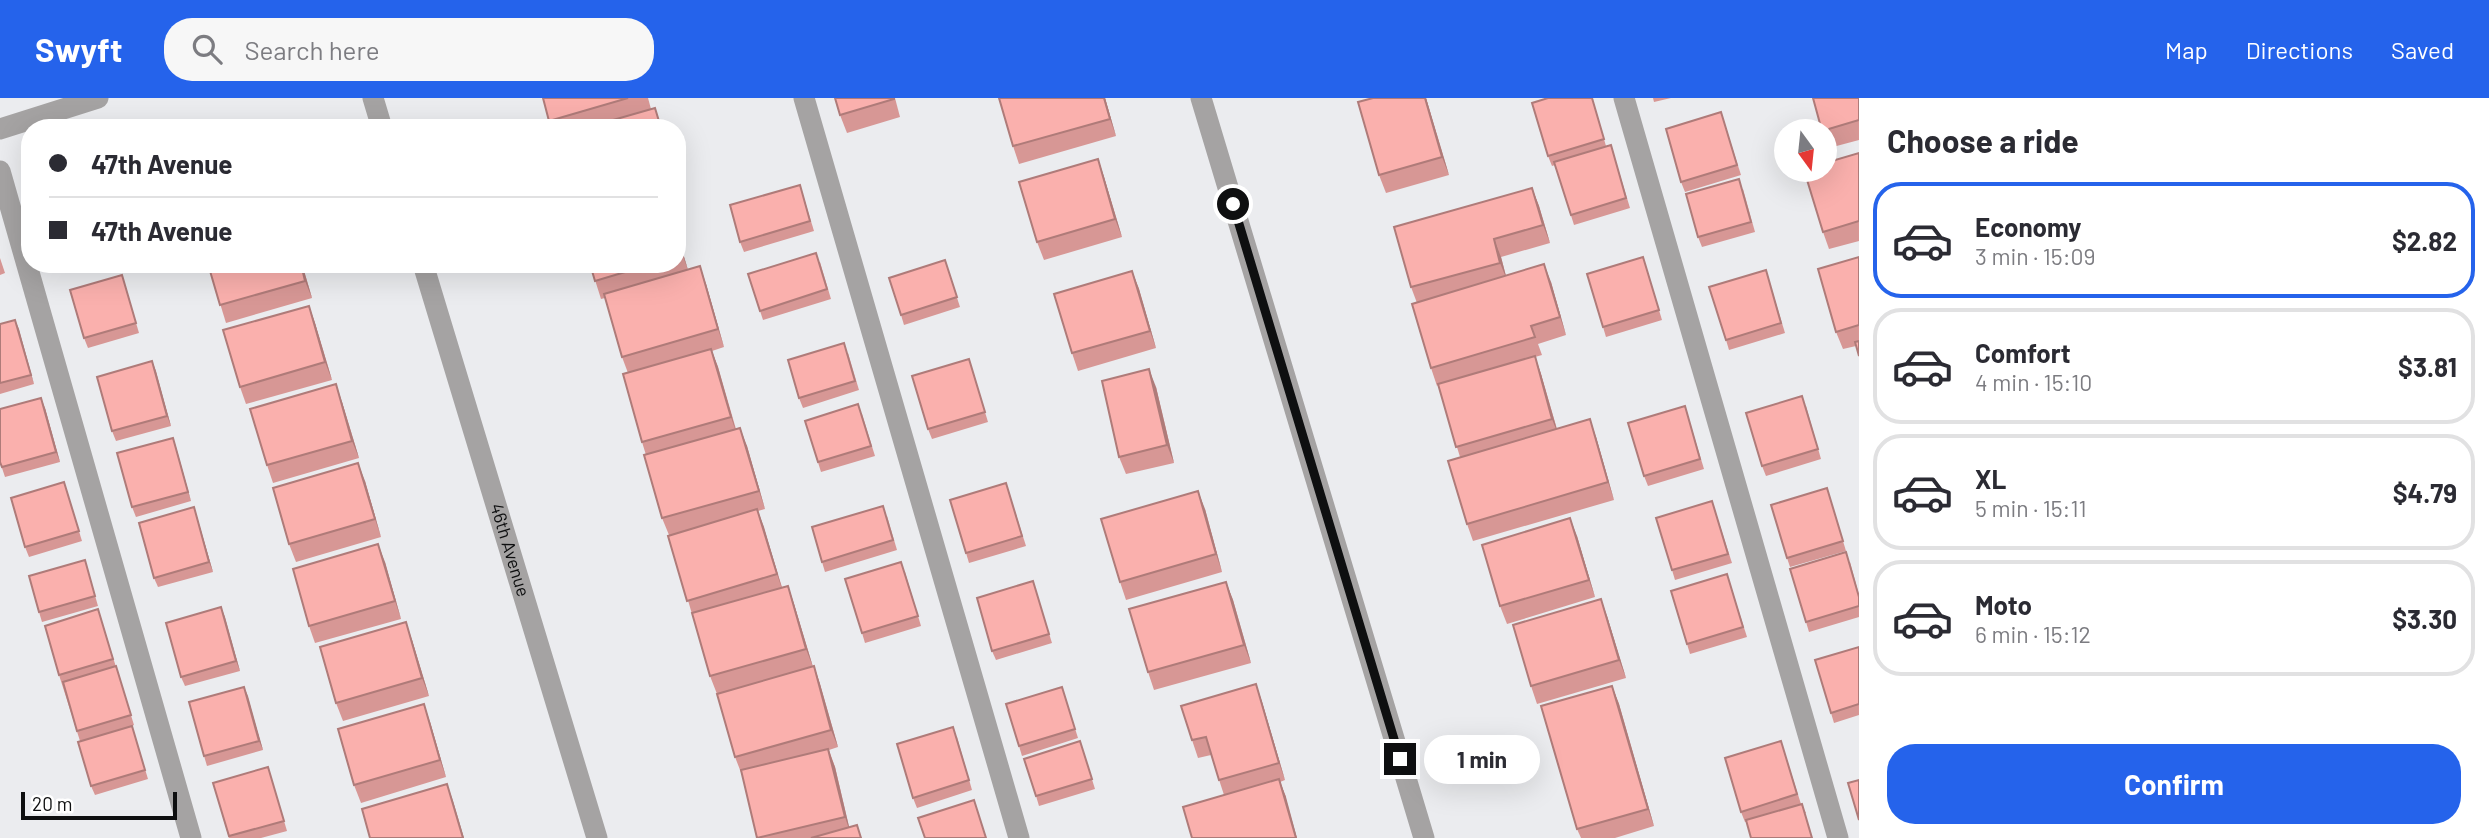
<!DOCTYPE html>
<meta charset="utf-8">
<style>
:root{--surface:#fff;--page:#f7f7f7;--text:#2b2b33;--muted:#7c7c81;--line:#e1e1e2;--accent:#2563eb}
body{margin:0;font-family:Barlow,sans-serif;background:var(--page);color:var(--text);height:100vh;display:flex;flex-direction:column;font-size:26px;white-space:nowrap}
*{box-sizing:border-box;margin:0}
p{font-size:23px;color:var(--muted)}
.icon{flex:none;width:38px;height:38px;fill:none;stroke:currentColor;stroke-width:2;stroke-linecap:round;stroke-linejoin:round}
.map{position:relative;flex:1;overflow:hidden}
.details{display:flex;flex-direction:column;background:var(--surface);width:630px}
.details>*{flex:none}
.banner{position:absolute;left:21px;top:21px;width:665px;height:154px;border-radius:28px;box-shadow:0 7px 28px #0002;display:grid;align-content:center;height:154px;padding:0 28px;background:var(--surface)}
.needle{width:46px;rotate:165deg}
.tools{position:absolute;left:1774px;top:21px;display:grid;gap:14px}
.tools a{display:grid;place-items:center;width:63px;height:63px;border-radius:50%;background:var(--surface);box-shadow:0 7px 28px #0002;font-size:35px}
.scale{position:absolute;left:21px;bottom:18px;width:156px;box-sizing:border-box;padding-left:7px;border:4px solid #0e0f10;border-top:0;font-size:19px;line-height:24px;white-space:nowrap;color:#0e0f10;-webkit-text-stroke:5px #fff;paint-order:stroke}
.end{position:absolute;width:32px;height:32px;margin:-16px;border:9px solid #0e0f10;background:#fff;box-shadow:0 0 0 4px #fff}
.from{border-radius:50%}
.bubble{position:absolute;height:49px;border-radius:24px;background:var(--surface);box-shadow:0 7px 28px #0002;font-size:23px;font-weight:700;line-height:49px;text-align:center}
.banner b{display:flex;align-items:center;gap:24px;height:66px;font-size:26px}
.banner b+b{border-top:2px solid var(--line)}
.banner i{width:18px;height:18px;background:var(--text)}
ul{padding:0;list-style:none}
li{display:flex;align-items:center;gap:21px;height:116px;margin:0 14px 10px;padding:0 14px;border:4px solid var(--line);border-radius:28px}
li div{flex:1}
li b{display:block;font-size:26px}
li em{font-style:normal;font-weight:700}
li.selected{border-color:var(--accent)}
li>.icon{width:63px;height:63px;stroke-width:1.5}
h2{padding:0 28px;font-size:32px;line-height:84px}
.action{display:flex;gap:14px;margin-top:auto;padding:14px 28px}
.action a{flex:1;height:80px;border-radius:28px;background:var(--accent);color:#fff;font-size:28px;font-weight:700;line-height:80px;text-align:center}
header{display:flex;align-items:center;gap:42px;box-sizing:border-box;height:98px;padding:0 35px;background:var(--accent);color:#fff}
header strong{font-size:33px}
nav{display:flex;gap:38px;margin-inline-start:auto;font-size:24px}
.search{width:490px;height:63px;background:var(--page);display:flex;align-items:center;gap:18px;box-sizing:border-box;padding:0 24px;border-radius:28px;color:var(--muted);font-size:26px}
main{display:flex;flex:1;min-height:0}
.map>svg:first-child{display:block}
</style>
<header>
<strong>Swyft</strong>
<div class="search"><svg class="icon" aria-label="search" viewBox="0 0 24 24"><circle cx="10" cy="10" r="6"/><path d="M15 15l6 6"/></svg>Search here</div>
<nav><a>Map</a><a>Directions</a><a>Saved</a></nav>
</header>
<main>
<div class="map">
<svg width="1859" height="740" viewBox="0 0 1859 740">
<rect width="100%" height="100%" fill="#ebecef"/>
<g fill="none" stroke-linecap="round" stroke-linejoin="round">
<g stroke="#a5a3a3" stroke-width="21">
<polyline points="804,0 1019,740"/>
<polyline points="1624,0 1838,740"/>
<polyline points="0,73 191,740"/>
</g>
<g stroke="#a5a3a3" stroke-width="21">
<polyline points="373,0 382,30"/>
<polyline points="1201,0 1424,740"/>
<polyline points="0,31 98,0"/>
<path id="s1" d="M423 166 597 740"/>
</g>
</g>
<g fill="#d79795">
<polygon points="543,0 648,0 651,11 655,10 662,30 552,30"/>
<polygon points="895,0 900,19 847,35 840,17"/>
<polygon points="999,0 1105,0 1116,38 1019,66 1013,48"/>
<polygon points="1373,0 1426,0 1449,77 1386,95 1379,77"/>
<polygon points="1592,0 1606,48 1611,47 1614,57 1630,110 1574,127 1555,67 1552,68 1548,58"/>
<polygon points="1653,0 1671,0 1654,4"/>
<polygon points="1813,0 1859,0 1859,42 1829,50 1825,41 1825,33 1823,33"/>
<polygon points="1721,14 1741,77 1685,94 1681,84"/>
<polygon points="1859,55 1859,143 1829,151 1823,134"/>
<polygon points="1098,61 1104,79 1122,139 1044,162 1037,144"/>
<polygon points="800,87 814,133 744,154 740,144"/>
<polygon points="1532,90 1539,108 1550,145 1501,159 1506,178 1551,184 1566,237 1538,246 1542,257 1535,259 1541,276 1557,331 1596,339 1614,402 1473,443 1467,426 1460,359 1438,287 1437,288 1431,270 1417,205 1411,189"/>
<polygon points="1743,91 1755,134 1702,149 1698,139"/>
<polygon points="677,136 688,172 706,186 724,249 712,253 718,269 736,331 747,348 765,411 758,413 782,489 788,488 794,506 813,569 717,596 710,578 669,437 662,420 646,357 642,344 628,275 622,259 605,200 601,201 590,166 677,166"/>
<polygon points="1643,159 1662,222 1606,239 1603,229"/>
<polygon points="1859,159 1859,258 1856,248 1843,251 1836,234"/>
<polygon points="0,160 5,175 0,177"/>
<polygon points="945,162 960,209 904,227 901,217"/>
<polygon points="820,164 831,201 763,222 748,176"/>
<polygon points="208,166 302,166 312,200 226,225"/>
<polygon points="1132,173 1139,191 1156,250 1078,273 1072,255"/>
<polygon points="122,177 139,235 88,250 84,240"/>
<polygon points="1769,182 1785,235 1729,252 1726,242"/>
<polygon points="309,208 315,225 332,282 246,306 240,289"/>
<polygon points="15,222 34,286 0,296 0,226"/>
<polygon points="848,255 859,292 803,310 799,300"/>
<polygon points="969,261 988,324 932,341 928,331"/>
<polygon points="152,263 171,328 116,343 112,333"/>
<polygon points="1156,289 1174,365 1126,376 1119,359"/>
<polygon points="342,304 359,360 273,385 267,367"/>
<polygon points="1806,308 1821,361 1766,378 1762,368"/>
<polygon points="45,310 60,364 5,379 0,364"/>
<polygon points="862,316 875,358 821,374 805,323"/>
<polygon points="1688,318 1704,371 1648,388 1644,378"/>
<polygon points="173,340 191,403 136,419 132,409"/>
<polygon points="365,383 381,439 296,464 289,446"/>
<polygon points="64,384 82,443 29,459 25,449"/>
<polygon points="1006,385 1026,448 969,465 966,455"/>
<polygon points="1827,390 1846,453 1790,469 1787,460"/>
<polygon points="1712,403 1732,465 1675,482 1672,472"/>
<polygon points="194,409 213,474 158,489 154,480"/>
<polygon points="1205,411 1222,474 1126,502 1120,484"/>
<polygon points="887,418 897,452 825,474 822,464"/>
<polygon points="1577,438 1595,499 1507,526 1500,508"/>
<polygon points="85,462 98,508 42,524 39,514"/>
<polygon points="385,464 401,521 315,545 309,528"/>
<polygon points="1850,464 1859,497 1859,519 1809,534 1806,524"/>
<polygon points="905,474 921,528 865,545 862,535"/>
<polygon points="1727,476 1747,539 1690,556 1687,546"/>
<polygon points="1033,483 1052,545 996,562 992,553"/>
<polygon points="1226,484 1233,502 1251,565 1154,592 1148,574"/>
<polygon points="221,509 240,573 185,588 181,579"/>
<polygon points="98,511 134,627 132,628 148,681 95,697 91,688 80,643 59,577"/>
<polygon points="1607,518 1626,580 1537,606 1531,588"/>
<polygon points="412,542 429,598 343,623 336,605"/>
<polygon points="1859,549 1859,617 1834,625 1831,615"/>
<polygon points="814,568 820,586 838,649 829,652 835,669 849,729 862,740 757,740 742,677 735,659"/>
<polygon points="1256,586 1262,604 1285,682 1280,684 1286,699 1224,697 1211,657 1198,660 1192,642"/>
<polygon points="1612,588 1619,606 1654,728 1615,740 1581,740 1577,731"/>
<polygon points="244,589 263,652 207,668 204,658"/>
<polygon points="1065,598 1078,640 1022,658 1019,648"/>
<polygon points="430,624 446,679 361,705 354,687"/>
<polygon points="957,639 972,692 917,710 913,700"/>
<polygon points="1080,643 1095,691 1039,708 1036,698"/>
<polygon points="1781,643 1801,706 1806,715 1745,724 1741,714"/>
<polygon points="268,669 287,733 261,740 229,740 213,685"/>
</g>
<g fill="#af7b79">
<polygon points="1104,0 1105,0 1116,38 1110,21"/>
<polygon points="1425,0 1426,0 1449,77 1442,59"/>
<polygon points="1098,61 1104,79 1122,139 1115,121"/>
<polygon points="1532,90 1539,108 1550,145 1543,127"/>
<polygon points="677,136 689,175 677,141"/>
<polygon points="1494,141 1501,159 1507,182 1500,165"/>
<polygon points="301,166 302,166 312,200 305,183"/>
<polygon points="1544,166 1551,184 1566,237 1560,219"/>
<polygon points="700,168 706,186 724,249 718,231"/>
<polygon points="1132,173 1139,191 1156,250 1150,233"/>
<polygon points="309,208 315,225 332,282 325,264"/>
<polygon points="15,222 19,231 34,286 31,277"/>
<polygon points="711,251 718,269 737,337 731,319"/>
<polygon points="1535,258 1541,276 1559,339 1552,321"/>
<polygon points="152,263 156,273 171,328 167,318"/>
<polygon points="1149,271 1156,289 1174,365 1167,347"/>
<polygon points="336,286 342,304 359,360 352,343"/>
<polygon points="41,300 45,310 60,364 56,354"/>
<polygon points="1590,321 1596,339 1614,402 1608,384"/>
<polygon points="740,330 747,348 765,411 759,393"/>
<polygon points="173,340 176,349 191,403 188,394"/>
<polygon points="358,365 365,383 381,439 375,421"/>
<polygon points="1198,393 1205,411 1222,474 1216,456"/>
<polygon points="194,409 197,419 213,474 209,464"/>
<polygon points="757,411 764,429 783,494 777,476"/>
<polygon points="1570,420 1577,438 1595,499 1589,482"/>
<polygon points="378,446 385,464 401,521 395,503"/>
<polygon points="1226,484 1233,502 1251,565 1244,547"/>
<polygon points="788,488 794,506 813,569 806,551"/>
<polygon points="1601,501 1607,518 1626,580 1619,562"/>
<polygon points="221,509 225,519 240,573 236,563"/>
<polygon points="406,524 412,542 429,598 422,580"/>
<polygon points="814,568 820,586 838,649 831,632"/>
<polygon points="1256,586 1262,604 1285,682 1279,665"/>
<polygon points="1612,588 1619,606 1654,728 1648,711"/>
<polygon points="244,589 248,598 263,652 259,643"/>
<polygon points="424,606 430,624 446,679 440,662"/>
<polygon points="828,651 835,669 851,737 845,719"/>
<polygon points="1279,681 1286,699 1297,740 1296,740"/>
<polygon points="447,686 453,703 464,740 463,740"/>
</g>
<g fill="#fab0ad" stroke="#af7b79" stroke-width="2">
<polygon points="543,0 628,0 549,23"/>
<polygon points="835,0 894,0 894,1 840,17"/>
<polygon points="999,0 1104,0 1110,21 1013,48"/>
<polygon points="1373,0 1425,0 1442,59 1379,77 1358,4"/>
<polygon points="1548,0 1592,0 1604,41 1548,58 1532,5"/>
<polygon points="1813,0 1859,0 1859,22 1822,33"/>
<polygon points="655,10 661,30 585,30"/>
<polygon points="1721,14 1737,67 1681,84 1666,31"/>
<polygon points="1611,47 1626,100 1571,117 1554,64"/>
<polygon points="1859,55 1859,123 1823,134 1804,72 1825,72 1825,65"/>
<polygon points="1098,61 1115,121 1037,144 1019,84"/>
<polygon points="1739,81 1751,124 1698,139 1686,96"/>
<polygon points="800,87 810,123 740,144 730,107"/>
<polygon points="1532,90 1543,127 1494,141 1500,165 1411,189 1394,129"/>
<polygon points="677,141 682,158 677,159"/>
<polygon points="816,155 827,191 760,213 748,176"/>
<polygon points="1643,159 1659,212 1603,229 1587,176"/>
<polygon points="1859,159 1859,227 1836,234 1818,171"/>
<polygon points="945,162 957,199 901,217 889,180"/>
<polygon points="208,166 301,166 305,183 220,207"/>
<polygon points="590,166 652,166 595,183"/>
<polygon points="1544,166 1560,219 1531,228 1535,239 1431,270 1412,206"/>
<polygon points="700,168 718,231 622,259 604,196"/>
<polygon points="1766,172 1781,225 1726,242 1709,189"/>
<polygon points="1132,173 1150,233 1072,255 1054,196"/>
<polygon points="122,177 136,225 84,240 70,192"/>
<polygon points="309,208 325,264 240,289 223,232"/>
<polygon points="15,222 31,277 0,285 0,226"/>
<polygon points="1859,243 1859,258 1855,244"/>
<polygon points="844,245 855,283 799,300 788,262"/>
<polygon points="711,251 731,319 642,344 623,276"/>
<polygon points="1535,258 1552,321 1456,349 1438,286"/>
<polygon points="969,261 985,314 928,331 912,278"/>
<polygon points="152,263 167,318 112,333 97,279"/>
<polygon points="1149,271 1167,347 1119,359 1102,283"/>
<polygon points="336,286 352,343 267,367 250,311"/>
<polygon points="1802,298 1818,351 1762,368 1746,315"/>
<polygon points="41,300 56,354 2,369 0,364 0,311"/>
<polygon points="858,306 871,348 818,364 805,323"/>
<polygon points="1685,308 1700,361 1644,378 1628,325"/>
<polygon points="1590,321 1608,384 1467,426 1448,363"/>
<polygon points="740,330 759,393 662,420 644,357"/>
<polygon points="173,340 188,394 132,409 117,355"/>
<polygon points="358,365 375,421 289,446 273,390"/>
<polygon points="64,384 79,433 25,449 11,400"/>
<polygon points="1006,385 1022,438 966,455 950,402"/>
<polygon points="1827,390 1843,443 1787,460 1771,407"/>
<polygon points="1198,393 1216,456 1120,484 1101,421"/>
<polygon points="1712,403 1728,456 1672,472 1656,420"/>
<polygon points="883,408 893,442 822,464 812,429"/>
<polygon points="194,409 209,464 154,480 139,425"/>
<polygon points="757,411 777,476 687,503 668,438"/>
<polygon points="1570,420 1589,482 1500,508 1482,447"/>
<polygon points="378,446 395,503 309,528 293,471"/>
<polygon points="1846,454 1859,499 1859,508 1806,524 1790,471"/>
<polygon points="85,462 95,498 39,514 29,478"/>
<polygon points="901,464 918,518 862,535 845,481"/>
<polygon points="1727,476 1743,529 1687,546 1671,493"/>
<polygon points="1033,483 1049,536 992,553 977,500"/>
<polygon points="1226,484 1244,547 1148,574 1129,511"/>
<polygon points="788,488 806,551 710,578 692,515"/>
<polygon points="1601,501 1619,562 1531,588 1513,527"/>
<polygon points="221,509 236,563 181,579 166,525"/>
<polygon points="98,511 113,561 59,577 45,528"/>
<polygon points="406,524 422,580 336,605 320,549"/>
<polygon points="1859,549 1859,606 1831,615 1815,562"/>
<polygon points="116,568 131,617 77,633 63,584"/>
<polygon points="814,568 831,632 735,659 717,596"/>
<polygon points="1256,586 1279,665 1219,682 1206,639 1192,642 1181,608"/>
<polygon points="1612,588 1648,711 1577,731 1541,608"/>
<polygon points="244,589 259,643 204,658 189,604"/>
<polygon points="1062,589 1075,631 1019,648 1006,606"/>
<polygon points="424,606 440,662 354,687 338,631"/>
<polygon points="132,628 145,672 91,688 78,644"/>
<polygon points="953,629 969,682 913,700 897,646"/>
<polygon points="1080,643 1092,681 1036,698 1024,661"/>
<polygon points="1781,643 1797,696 1741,714 1725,660"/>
<polygon points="828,651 845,719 757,740 741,672"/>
<polygon points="268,669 284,723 229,738 213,685"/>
<polygon points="1279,681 1296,740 1192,740 1183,709"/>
<polygon points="1859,682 1859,722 1848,685"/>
<polygon points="447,686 463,740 370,740 362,711"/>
<polygon points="974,702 986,740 925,740 918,720"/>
<polygon points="1802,706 1812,740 1751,740 1746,722"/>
<polygon points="857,727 861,740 811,740"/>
</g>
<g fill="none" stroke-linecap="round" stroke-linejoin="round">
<polyline stroke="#0e0f10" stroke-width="9" points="1233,106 1400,661"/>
</g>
<g text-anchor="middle" stroke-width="5" stroke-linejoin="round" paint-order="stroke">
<g font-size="18" fill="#0e0f10" stroke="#fff">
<text dy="6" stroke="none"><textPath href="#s1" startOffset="299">46th Avenue</textPath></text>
</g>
</g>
</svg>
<div class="tools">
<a><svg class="needle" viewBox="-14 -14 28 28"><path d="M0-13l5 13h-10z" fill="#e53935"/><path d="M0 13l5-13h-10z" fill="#7c7c81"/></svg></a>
</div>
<div class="scale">20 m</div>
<i class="end from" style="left:1233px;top:106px"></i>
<i class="end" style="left:1400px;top:661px"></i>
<div class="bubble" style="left:1424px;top:637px;width:116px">1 min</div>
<div class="banner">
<b><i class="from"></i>47th Avenue</b>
<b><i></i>47th Avenue</b>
</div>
</div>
<section class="details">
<h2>Choose a ride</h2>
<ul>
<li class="selected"><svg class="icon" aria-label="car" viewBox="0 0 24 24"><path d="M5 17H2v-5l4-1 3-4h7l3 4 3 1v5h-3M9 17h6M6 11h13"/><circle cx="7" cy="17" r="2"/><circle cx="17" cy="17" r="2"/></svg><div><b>Economy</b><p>3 min · 15:09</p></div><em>$2.82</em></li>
<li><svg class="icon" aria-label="car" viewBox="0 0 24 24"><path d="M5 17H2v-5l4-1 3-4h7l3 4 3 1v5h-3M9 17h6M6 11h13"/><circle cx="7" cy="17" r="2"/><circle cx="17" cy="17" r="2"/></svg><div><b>Comfort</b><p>4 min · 15:10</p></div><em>$3.81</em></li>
<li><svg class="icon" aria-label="car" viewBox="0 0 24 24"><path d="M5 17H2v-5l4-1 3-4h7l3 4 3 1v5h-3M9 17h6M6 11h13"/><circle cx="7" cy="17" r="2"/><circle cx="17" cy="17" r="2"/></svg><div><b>XL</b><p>5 min · 15:11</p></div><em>$4.79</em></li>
<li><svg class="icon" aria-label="car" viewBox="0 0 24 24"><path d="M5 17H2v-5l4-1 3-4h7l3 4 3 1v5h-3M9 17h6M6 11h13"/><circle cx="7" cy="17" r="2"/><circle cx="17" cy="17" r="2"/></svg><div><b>Moto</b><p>6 min · 15:12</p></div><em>$3.30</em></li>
</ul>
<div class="action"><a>Confirm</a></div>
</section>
</main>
